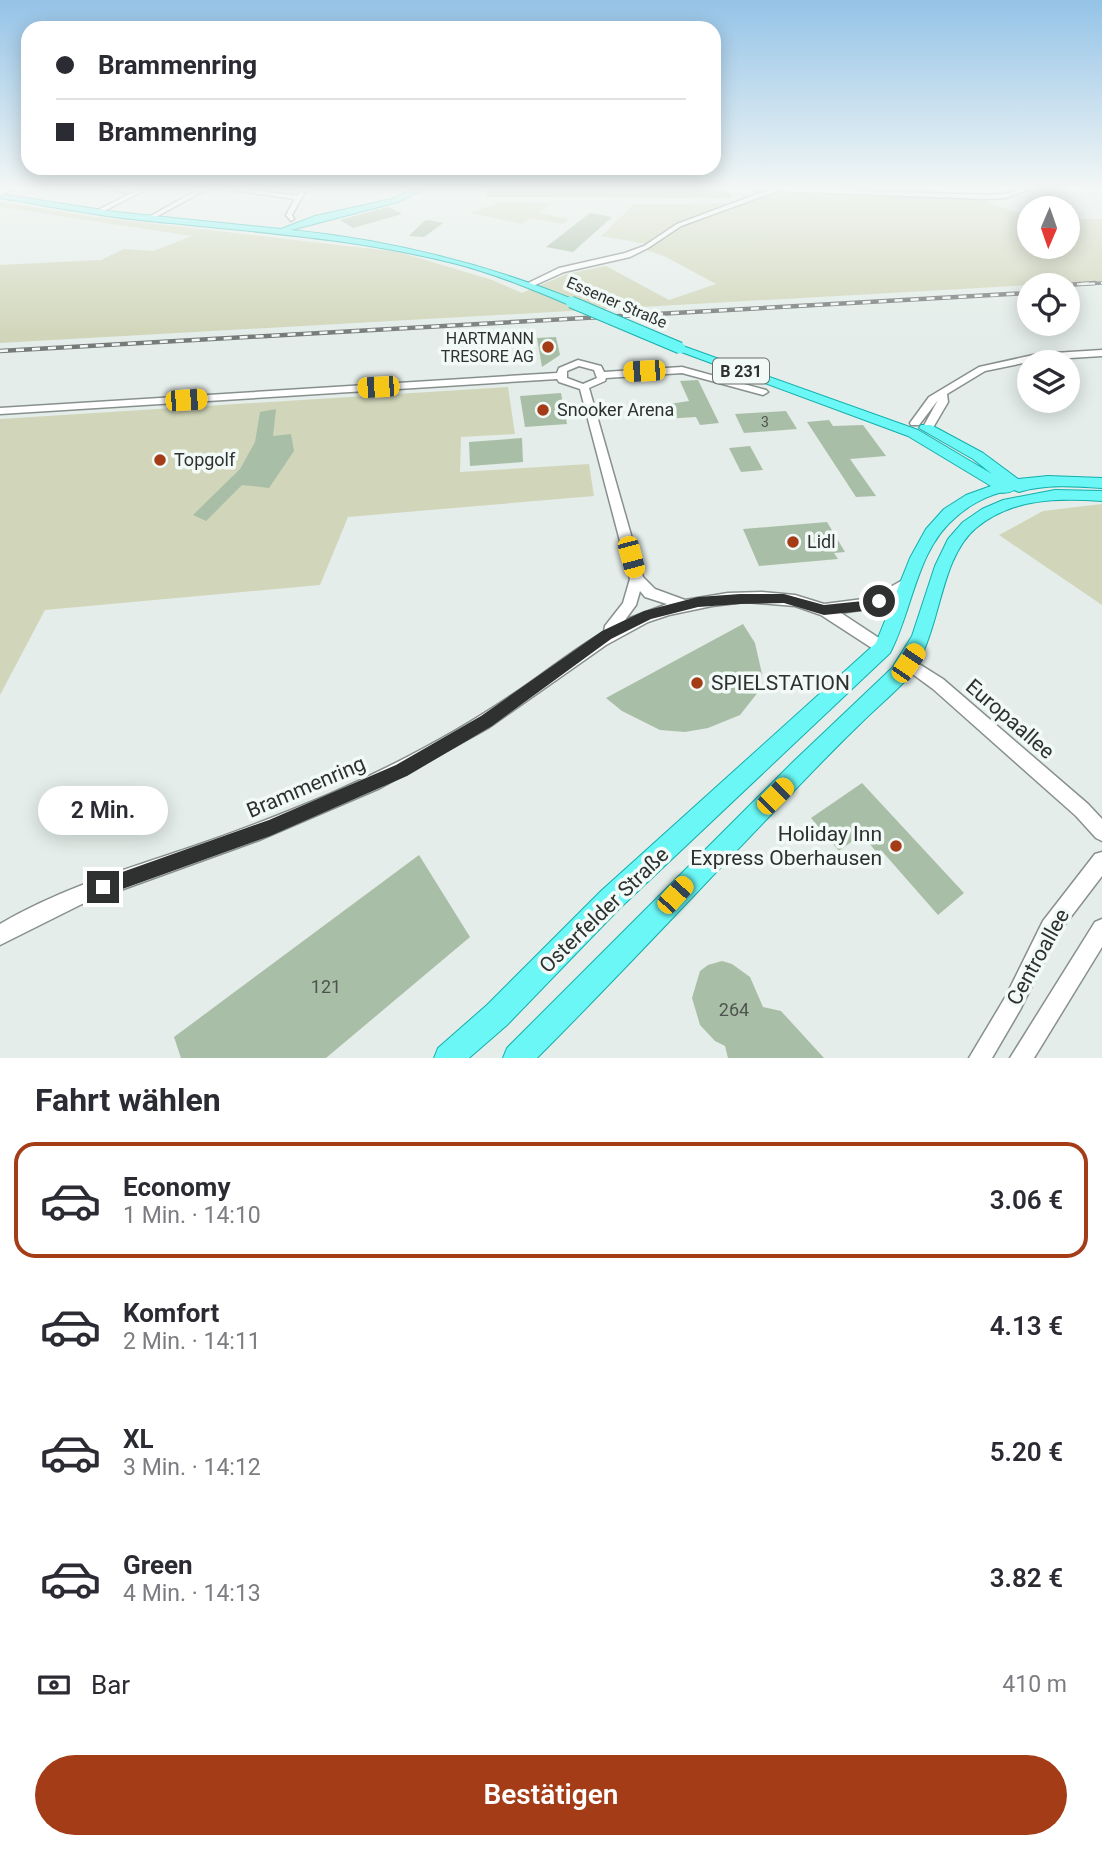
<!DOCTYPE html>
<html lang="de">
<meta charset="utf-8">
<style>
:root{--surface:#fff;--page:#f2f2f3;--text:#2b2b33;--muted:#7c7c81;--line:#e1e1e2;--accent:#a33c17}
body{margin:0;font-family:Roboto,sans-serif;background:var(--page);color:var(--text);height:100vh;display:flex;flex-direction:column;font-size:26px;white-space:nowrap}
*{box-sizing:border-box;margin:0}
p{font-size:23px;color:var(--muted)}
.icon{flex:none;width:38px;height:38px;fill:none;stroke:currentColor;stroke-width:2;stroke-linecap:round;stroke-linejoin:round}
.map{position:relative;height:1058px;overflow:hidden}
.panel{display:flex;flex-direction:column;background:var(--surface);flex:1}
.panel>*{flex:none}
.banner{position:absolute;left:21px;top:21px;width:700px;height:154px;border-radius:21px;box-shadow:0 4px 18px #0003;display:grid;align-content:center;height:154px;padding:0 35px;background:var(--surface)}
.needle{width:46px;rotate:182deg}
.buttons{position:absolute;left:1017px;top:196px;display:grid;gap:14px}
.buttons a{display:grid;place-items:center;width:63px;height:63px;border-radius:50%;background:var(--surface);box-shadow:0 4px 18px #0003;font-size:35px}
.end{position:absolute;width:32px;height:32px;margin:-16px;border:9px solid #2e3130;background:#fff;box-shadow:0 0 0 4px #fff}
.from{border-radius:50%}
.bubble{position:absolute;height:49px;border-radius:24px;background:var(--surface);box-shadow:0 4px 18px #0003;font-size:23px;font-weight:600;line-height:49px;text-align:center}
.car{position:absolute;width:21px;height:42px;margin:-21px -10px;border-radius:9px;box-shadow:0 0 5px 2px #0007;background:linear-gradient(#f5c518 24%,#345 0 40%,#f5c518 0 76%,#345 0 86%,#f5c518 0)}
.banner b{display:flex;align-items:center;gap:24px;height:66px;font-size:26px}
.banner b+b{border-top:2px solid var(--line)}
.banner i{width:18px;height:18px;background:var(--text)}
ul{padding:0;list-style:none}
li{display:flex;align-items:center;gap:21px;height:116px;margin:0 14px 10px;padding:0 21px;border:4px solid transparent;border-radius:21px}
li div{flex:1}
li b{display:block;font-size:26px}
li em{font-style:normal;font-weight:600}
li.selected{border-color:var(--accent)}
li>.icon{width:63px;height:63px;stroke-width:1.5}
h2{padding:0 35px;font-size:32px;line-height:84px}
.pay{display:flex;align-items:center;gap:18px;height:77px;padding:0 35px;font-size:26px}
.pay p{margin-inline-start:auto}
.button{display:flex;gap:14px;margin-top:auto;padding:14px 35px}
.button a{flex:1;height:80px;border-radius:42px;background:var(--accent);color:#fff;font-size:28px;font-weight:600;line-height:80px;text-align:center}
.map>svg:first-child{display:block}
</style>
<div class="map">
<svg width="1102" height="1058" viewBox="0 0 1102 1058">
<rect width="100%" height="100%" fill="#e4ede9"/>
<g fill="#d1d6ba">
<polygon points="747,188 980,199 1021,214 1029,213 1029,247 1068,247 1068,214 1082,219 1102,219 1102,281 0,343 0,265 101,260 124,249 153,251 192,236 0,207 0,202 88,216 399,252 492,280 522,293 567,274 606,266 669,300 716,284 664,256 646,250 653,245 601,236 634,204 744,203 758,197"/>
<polygon points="501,202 552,203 538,213 569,219 563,224 530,218 522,224 470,213"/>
<polygon points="508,387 515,434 461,437 460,472 589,464 594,496 348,517 320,585 45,610 0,695 0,419"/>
<polygon points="1102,504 1102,605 999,535 1043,511"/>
</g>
<g fill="#a9bea6">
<polygon points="488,188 727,188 732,198 486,197"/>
<polygon points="388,207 402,214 353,228 340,220"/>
<polygon points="590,213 612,217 573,252 546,247"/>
<polygon points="429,220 443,223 424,237 409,236 424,221"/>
<polygon points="556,337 560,355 542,367 537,338"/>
<polygon points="698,380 719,423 700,425 696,417 662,419 656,406 689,401 680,381"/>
<polygon points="561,393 567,424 525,427 520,396"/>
<polygon points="276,409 273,436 291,434 294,451 269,488 242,485 206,521 193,515 240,469 255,442 260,412"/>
<polygon points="786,411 797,429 744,433 735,414"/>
<polygon points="829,420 833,426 863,425 886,456 850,459 876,496 856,497 807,422"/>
<polygon points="522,438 523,462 470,466 469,442"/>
<polygon points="750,446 763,470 741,472 729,448"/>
<polygon points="827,522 845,552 834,553 838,559 759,566 743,529"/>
<polygon points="743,624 755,643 762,674 759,691 740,715 708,728 685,732 660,730 622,711 606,698"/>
<polygon points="862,783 964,893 938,915 881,850 877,853 862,834 839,851 811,818"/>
<polygon points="419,855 470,937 326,1058 181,1058 174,1037"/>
<polygon points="722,961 732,964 750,977 763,1007 781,1011 824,1058 728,1058 725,1046 715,1041 700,1025 692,998 700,971 708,965"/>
</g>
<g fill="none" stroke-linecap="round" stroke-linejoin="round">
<defs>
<g id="minor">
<polygon points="7,188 16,188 0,195 0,191"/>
<polygon points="118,188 137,190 149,188 100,213 96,213 96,211 131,193 103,189"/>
<polygon points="201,188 209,188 152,219 147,218"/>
<polygon points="216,188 236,188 297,196 301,188 307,188 292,215 294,219 291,221 286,215 295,199"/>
<polygon points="773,188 987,195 1005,194 1022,188 1031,188 1006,198 987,199 777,191 681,226 648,248 630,257 564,272 533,286 526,284 559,268 625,253 644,246 677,224"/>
<polygon points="1102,350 1102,356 1038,360 985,371 947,394 948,402 931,431 927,432 922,429 938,400 919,425 911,425 910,423 929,397 979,367 1038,354"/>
<path d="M578 360 601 366 604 372 682 367 766 390 768 392 763 395 682 373 606 378 605 381 589 388 643 577 655 589 685 600 728 593 762 592 795 595 824 604 871 598 908 577 913 578 915 582 913 586 879 607 841 613 888 644 890 648 888 652 883 654 878 652 821 615 795 606 745 602 712 606 669 615 648 622 606 645 488 728 380 788 259 840 82 904 0 945V924C60 889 126 869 192 847 239 831 285 813 330 794 393 766 455 734 512 695 543 675 572 650 604 632L605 626 623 603 630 579 580 389 559 382 557 379 0 414V408L557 373 559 368ZM579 366 594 370 597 378 583 384 567 378V371ZM640 591 645 597 667 604 625 620 636 605Z"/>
<polygon points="908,657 943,679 1088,804 1102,819 1102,841 1096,838 1076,816 933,689 903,667 901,663 903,659"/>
<polygon points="1102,852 1102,876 1057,935 1020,1010 992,1058 969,1058 1006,996 1043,921 1095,854"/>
<polygon points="1102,919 1102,947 1034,1058 1010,1058 1095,922"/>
</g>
<g id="major">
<path d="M415 188H425L398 202 291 230C389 240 483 263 575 300V304H567C531 289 495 274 457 264 351 237 241 231 131 219 87 214 44 205 0 198V194L115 212 281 229 315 216 392 199Z"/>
<path d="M680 345 918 430 992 474 973 459 919 428 921 425H931L983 453 1018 479 1048 476 1102 478V488C1074 486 1045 484 1019 492L1014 490C1008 494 1005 492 999 493 984 497 967 507 956 517 916 550 913 610 890 653L619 909 507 1025 469 1058H434L438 1048 487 1005 601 891 876 643 910 558 926 529 944 509 966 495 991 486 908 436 676 350 674 348Z"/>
<path d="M1055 490 1102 491V501C1058 498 1012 498 976 528 936 562 943 637 906 680 892 695 875 709 860 724 836 747 813 771 790 795 705 883 623 972 537 1058H503L507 1048 794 761 892 668 912 636 935 566 948 539 963 522 982 509 1003 500Z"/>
</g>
</defs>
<use href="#minor" stroke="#88908d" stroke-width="3"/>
<use href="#major" stroke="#14aeac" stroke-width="2"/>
<use href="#minor" fill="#fff" fill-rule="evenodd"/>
<use href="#major" fill="#6af7f5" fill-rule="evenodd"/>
<defs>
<polyline id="rail-far1" points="1065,285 1102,283"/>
<g id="rail">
<polyline points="1065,285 1095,283"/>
<polyline points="0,351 1029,293"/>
</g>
</defs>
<use href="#rail-far1" stroke="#767b79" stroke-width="3.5"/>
<use href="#rail" stroke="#767b79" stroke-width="4.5"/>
<use href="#rail-far1" stroke="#f2faf7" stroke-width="2" stroke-dasharray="6" stroke-linecap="butt"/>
<use href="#rail" stroke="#f2faf7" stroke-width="2.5" stroke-dasharray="8" stroke-linecap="butt"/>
<defs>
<polyline id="major-bridge" points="571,302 680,348"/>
</defs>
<use href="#major-bridge" stroke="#14aeac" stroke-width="13" stroke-linecap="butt"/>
<use href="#major-bridge" stroke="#6af7f5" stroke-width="11"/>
</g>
<linearGradient id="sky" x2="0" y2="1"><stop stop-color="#94c3e7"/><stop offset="0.56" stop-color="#f3f7f5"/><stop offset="1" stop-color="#f3f7f5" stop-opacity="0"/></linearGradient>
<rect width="1102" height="336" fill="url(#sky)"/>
<polygon fill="#2e3130" points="740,594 784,594 824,605 863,601 879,596 885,601 863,611 824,615 784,603 740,604 698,607 651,619 611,639 492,726 407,776 270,836 103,896 97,894 95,887 97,881 269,820 396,765 481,716 602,631 644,611 698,597"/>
<g fill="#a33c17" stroke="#f2faf7" stroke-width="2.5">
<circle cx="548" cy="347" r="7"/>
<circle cx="543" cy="410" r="7"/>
<circle cx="160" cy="460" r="7"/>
<circle cx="793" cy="542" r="7"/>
<circle cx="697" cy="683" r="7"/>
<circle cx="896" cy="846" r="7"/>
</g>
<g text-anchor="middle" stroke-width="7" stroke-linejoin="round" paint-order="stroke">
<g font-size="14" fill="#4d544e">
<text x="765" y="427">3</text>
</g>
<g font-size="16" fill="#2e3130" stroke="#f2faf7">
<text transform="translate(617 302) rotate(23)" y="6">Essener Straße</text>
</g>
<g font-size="16" fill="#2e3130" stroke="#f2faf7" text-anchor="end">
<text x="534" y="344">HARTMANN<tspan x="534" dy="18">TRESORE AG</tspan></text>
</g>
<rect fill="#f2faf7" stroke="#696d6c" stroke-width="2" x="713" y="358.5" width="56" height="25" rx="5"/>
<g font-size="16" font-weight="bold" fill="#2e3130">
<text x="741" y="377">B 231</text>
</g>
<g font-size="18" fill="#2e3130" stroke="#f2faf7" text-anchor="start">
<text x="557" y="416">Snooker Arena</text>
<text x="174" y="466">Topgolf</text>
<text x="807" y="548">Lidl</text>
</g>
<g font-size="18" fill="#4d544e">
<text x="326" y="993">121</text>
<text x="734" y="1016">264</text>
</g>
<g font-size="21" fill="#2e3130" stroke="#f2faf7" text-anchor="start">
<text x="711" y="690">SPIELSTATION</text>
<text x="882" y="841" text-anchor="end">Holiday Inn<tspan x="882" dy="24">Express Oberhausen</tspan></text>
</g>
<g font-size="21" fill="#2e3130" stroke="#f2faf7">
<text transform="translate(1010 719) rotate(41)" y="7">Europaallee</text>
<text transform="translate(306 787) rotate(-23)" y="7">Brammenring</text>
<text transform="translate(604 910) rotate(-44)" y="7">Osterfelder Straße</text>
<text transform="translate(1038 957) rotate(-61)" y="7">Centroallee</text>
</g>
</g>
</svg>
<div class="buttons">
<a><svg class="needle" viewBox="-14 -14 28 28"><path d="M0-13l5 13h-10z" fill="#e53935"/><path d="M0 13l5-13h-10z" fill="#7c7c81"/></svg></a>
<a><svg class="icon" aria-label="locate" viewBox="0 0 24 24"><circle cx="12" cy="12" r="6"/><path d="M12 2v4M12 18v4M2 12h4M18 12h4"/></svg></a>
<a><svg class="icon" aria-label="layers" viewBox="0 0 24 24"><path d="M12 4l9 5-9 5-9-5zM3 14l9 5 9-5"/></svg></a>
</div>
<i class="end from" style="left:879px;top:601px"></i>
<i class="end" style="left:103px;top:887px"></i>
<div class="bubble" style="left:38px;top:786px;width:130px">2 Min.</div>
<i class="car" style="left:644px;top:371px;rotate:267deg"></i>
<i class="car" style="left:378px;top:387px;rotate:267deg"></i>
<i class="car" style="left:186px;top:400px;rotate:86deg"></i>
<i class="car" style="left:631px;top:557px;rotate:165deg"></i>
<i class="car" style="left:908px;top:663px;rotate:34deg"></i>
<i class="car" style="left:775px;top:796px;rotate:45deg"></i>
<i class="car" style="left:675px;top:895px;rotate:42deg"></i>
<div class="banner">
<b><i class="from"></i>Brammenring</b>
<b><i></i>Brammenring</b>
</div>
</div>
<section class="panel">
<h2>Fahrt wählen</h2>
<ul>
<li class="selected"><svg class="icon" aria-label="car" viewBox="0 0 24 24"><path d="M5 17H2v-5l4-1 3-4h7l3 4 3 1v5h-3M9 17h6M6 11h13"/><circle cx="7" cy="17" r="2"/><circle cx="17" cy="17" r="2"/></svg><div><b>Economy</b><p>1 Min. · 14:10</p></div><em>3.06 €</em></li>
<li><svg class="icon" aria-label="car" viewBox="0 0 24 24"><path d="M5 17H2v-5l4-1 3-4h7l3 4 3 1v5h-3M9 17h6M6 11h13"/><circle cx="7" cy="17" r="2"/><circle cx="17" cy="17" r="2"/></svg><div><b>Komfort</b><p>2 Min. · 14:11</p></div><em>4.13 €</em></li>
<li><svg class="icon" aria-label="car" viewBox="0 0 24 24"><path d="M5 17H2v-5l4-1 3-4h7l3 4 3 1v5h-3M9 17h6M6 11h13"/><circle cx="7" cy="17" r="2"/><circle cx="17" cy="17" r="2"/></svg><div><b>XL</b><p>3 Min. · 14:12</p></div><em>5.20 €</em></li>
<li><svg class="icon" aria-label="car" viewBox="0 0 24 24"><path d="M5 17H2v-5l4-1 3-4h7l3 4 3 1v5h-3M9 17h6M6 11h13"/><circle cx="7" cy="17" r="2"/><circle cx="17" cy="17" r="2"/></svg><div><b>Green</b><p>4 Min. · 14:13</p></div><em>3.82 €</em></li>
</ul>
<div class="pay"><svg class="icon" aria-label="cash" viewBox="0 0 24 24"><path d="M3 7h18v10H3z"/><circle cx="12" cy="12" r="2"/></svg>Bar<p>410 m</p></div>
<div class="button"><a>Bestätigen</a></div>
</section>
